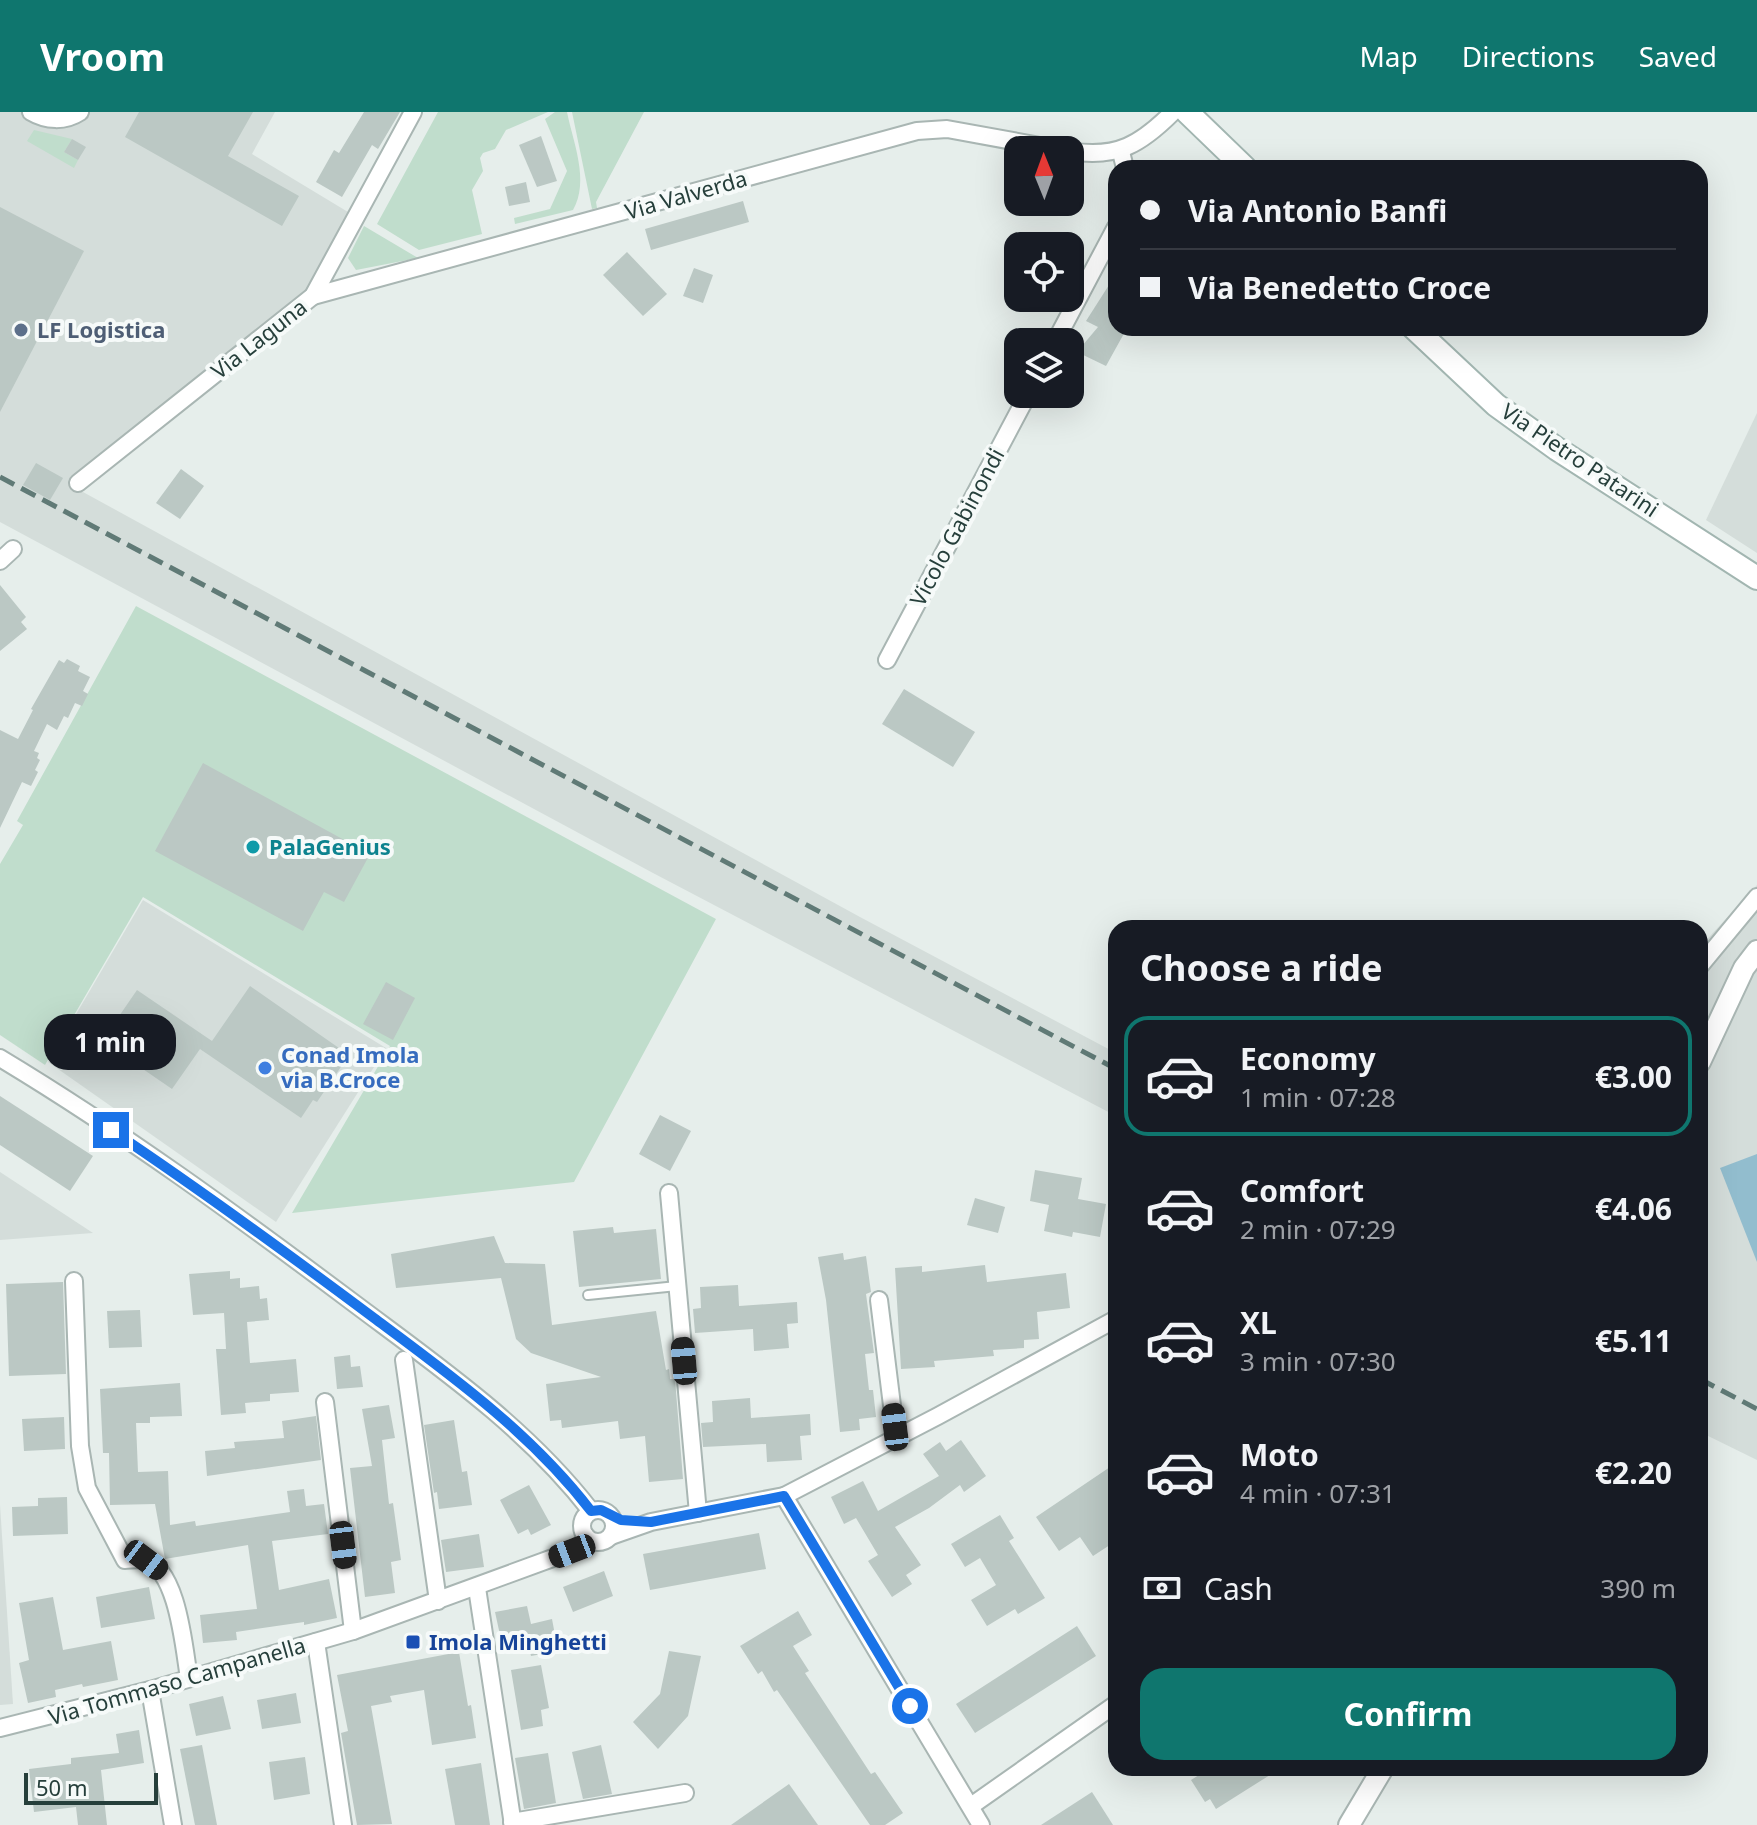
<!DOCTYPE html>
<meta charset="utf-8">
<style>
:root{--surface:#171b24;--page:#242831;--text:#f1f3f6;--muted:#9ea1a6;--line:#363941;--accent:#0f766e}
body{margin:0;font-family:"Noto Sans",sans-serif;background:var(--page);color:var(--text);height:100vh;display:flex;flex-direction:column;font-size:30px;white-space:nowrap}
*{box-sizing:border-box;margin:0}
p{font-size:26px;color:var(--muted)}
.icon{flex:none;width:44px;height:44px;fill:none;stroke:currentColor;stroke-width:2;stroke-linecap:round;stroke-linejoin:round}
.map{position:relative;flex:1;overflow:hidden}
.side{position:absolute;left:1108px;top:808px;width:600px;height:856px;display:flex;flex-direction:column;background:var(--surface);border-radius:24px;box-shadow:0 8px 32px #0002}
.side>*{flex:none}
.guide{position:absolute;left:1108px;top:48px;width:600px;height:176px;border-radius:24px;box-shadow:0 8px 32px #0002;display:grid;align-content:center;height:176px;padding:0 32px;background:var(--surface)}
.needle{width:52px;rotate:359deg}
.fabs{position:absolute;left:1004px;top:24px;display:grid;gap:16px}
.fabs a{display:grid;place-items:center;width:80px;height:80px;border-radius:16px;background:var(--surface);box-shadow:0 8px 32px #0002;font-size:40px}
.scale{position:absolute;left:24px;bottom:20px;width:134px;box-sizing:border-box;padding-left:8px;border:4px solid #263f3b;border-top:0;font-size:22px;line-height:28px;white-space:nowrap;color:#263f3b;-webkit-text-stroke:6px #f6faf9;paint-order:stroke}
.end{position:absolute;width:36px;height:36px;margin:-18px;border:10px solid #1a73e8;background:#fff;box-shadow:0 0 0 4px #fff}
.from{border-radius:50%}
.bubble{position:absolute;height:56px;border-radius:24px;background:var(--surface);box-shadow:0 8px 32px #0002;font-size:26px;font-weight:700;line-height:56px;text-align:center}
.car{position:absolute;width:24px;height:48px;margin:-24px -12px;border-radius:10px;box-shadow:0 0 6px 2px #0007;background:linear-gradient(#222 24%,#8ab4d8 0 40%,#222 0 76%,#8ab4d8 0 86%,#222 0)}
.guide b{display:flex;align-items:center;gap:28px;height:76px;font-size:30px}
.guide b+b{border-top:2px solid var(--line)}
.guide i{width:20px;height:20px;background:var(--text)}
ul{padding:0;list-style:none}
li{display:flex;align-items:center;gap:24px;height:120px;margin:0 16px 12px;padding:0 16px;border:4px solid transparent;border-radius:24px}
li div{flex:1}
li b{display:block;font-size:30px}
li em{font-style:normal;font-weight:700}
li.on{border-color:var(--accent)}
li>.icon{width:72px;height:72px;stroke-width:1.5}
h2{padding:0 32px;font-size:36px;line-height:96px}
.pay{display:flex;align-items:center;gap:20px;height:88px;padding:0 32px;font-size:30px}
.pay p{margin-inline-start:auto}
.button{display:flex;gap:16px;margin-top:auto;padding:16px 32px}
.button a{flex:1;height:92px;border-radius:24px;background:var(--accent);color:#fff;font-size:32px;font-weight:700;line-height:92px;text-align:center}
header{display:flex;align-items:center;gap:48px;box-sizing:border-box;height:112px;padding:0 40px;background:var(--accent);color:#fff}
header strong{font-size:38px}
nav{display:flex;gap:44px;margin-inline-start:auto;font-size:28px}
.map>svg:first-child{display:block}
</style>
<header>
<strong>Vroom</strong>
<nav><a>Map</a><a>Directions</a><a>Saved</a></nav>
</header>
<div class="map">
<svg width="1757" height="1713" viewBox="0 0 1757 1713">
<rect width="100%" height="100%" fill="#e6eeeb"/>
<g fill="#d4ddda">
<polygon points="0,0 275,0 252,42 348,100 318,175 72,374 860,805 1116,941 1116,1004 653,761 0,410"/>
<polygon points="1757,301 1757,441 1706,408"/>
<polygon points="1757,773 1757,1348 1700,1320 1700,835"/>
<polygon points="143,788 386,936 276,1110 48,950"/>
<polygon points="0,1060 93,1121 0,1128"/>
<polygon points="0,1393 13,1592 0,1593"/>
</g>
<g fill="#c0ddcc">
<polygon points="438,0 548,0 506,18 495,37 483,41 480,46 483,59 472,78 482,122 419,138 377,112"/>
<path d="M555 0H567C573 30 590 69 573 98L515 112 514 106 550 97 567 59 545 7Z"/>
<polygon points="572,0 644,0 596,90 597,96 592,97"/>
<polygon points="34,18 72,27 64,40 78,48 74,56 27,29"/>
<polygon points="364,114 418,146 356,158 348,146"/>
<polygon points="136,494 716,807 574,1070 292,1101 390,934 143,785 45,953 0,923 0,752 23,713 17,709"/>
</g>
<polygon fill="#92bdce" points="1757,1042 1757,1150 1720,1056"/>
<g fill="#bbc8c4">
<polygon points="139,0 253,0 228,44 299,84 282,114 125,25"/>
<polygon points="364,0 400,0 378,37 372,33 342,85 316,70 334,38 339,41"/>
<polygon points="541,24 557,69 537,75 519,33"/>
<polygon points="72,27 86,35 78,48 64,40"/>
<polygon points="526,70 530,90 509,94 505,75"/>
<polygon points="743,89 749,110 651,138 645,117"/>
<polygon points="0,95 84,139 0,300"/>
<polygon points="627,140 667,182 643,204 603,163"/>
<polygon points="694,156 713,163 703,191 683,184"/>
<polygon points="1116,162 1116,216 1127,216 1106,254 1077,240 1098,215 1086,209"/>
<polygon points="36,351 63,366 50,388 23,373"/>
<polygon points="181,357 204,374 180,407 156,391"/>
<polygon points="0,473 26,505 21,510 27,517 0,539"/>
<polygon points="67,547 80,554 78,559 90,565 83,579 88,582 82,594 75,591 68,606 64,604 57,618 47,612 34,639 39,641 37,646 40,648 35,658 38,660 31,674 22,670 0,716 0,618 18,627 33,598 31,597 59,548 64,551"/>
<polygon points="904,577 975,620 953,655 882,612"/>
<polygon points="203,651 370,742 344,790 324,780 303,819 155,739"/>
<polygon points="386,870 415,886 393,928 363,912"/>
<polygon points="250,874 349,943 317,990 313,988 301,1006 200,937 172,977 102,929 137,878 212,929"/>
<polygon points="0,984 93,1044 70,1079 0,1033"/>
<polygon points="660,1003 691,1019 670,1059 639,1042"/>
<polygon points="1035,1058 1082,1066 1078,1087 1106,1092 1100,1125 1073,1120 1072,1125 1044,1119 1049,1093 1030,1089"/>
<polygon points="975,1086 1005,1095 998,1121 967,1113"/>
<polygon points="613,1115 614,1121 656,1117 661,1167 579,1175 573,1119"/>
<polygon points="494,1124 505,1151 545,1152 552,1213 656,1199 666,1258 669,1257 670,1267 675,1267 683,1367 649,1370 645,1324 620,1327 618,1309 562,1316 561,1308 550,1309 546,1272 601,1265 531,1241 516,1227 501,1166 396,1176 391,1142"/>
<polygon points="843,1141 844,1148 866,1144 871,1180 866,1182 874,1241 865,1242 869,1278 873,1278 876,1305 859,1307 860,1318 840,1320 826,1188 818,1145"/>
<polygon points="985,1153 987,1170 1066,1161 1070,1196 1037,1200 1039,1227 1024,1228 1024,1236 993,1238 994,1244 934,1249 935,1255 901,1257 895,1156 922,1154 922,1160"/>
<polygon points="230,1159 230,1167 240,1166 240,1176 259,1174 260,1187 267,1186 269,1208 247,1210 250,1251 296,1247 299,1280 270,1282 270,1289 245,1291 246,1301 221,1303 216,1237 226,1237 224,1201 193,1203 189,1162"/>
<polygon points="63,1170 66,1262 9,1264 6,1172"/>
<polygon points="738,1173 739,1194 797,1190 798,1211 787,1212 789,1236 754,1239 753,1217 695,1221 693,1197 701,1196 700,1175"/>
<polygon points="140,1198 142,1235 109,1236 107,1199"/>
<polygon points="350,1243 351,1255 360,1254 363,1275 337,1277 334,1245"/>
<polygon points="180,1271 182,1304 150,1305 150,1311 136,1311 138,1360 168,1359 170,1413 195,1409 196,1414 290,1400 287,1379 304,1377 306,1394 324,1392 328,1422 272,1429 279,1478 329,1467 337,1506 304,1513 304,1510 236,1520 237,1528 203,1531 200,1503 257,1497 248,1433 165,1447 155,1392 110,1393 109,1341 103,1341 100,1277"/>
<polygon points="750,1286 751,1306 810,1302 811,1323 800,1324 802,1348 767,1350 766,1332 703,1335 701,1311 713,1310 712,1289"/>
<polygon points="389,1293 395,1326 382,1328 389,1392 393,1391 401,1448 391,1450 395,1481 365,1485 350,1356 372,1354 362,1297"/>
<polygon points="316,1304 321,1348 207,1364 205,1339 235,1336 234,1330 284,1326 282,1309"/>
<polygon points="64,1305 65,1337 24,1339 22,1307"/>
<polygon points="454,1308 462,1360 467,1359 472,1393 439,1397 437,1380 434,1381 424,1313"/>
<polygon points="961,1328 986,1364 964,1380 960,1373 929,1396 895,1415 921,1453 906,1463 912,1472 892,1485 868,1449 878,1443 856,1406 844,1412 831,1385 863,1369 878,1399 939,1364 923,1342 940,1330 946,1339"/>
<polygon points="1116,1351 1116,1429 1093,1444 1080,1425 1059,1439 1036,1405"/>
<polygon points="529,1373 551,1413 531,1423 528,1417 518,1422 500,1388"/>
<polygon points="67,1385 68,1422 13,1424 12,1395 38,1394 38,1386"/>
<polygon points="1000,1403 1014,1426 1009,1429 1045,1486 1018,1502 1015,1497 987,1514 971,1488 996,1473 980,1446 965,1455 951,1432"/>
<polygon points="759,1421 766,1457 650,1478 643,1442"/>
<polygon points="479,1422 484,1455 446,1460 441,1428"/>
<polygon points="604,1459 613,1484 573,1500 563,1475"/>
<polygon points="149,1475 155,1507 101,1516 96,1485"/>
<polygon points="53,1485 63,1538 111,1529 118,1568 83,1575 82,1572 55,1578 56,1585 28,1591 19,1551 29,1548 19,1491"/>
<polygon points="527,1494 531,1512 552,1507 558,1539 531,1544 527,1527 502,1532 495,1500"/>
<polygon points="798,1499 812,1523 793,1534 809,1559 805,1561 871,1662 875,1660 903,1701 885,1713 870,1713 777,1578 774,1580 762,1559 758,1562 740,1534"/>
<polygon points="1077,1514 1096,1544 975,1621 956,1592"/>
<polygon points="669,1539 701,1544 688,1604 658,1637 633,1610 660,1582"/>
<polygon points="459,1540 468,1594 471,1593 476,1626 432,1633 424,1578 390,1584 392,1590 371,1594 392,1712 357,1713 341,1621 348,1619 337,1563"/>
<polygon points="541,1553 549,1596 541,1598 543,1614 521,1618 511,1558"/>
<polygon points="296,1581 301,1611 262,1617 257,1588"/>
<polygon points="223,1584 231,1617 196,1624 189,1592"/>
<polygon points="139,1618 144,1651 101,1658 107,1713 78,1713 76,1695 34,1700 29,1657 71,1652 71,1646 119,1641 116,1622"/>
<polygon points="202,1633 217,1713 195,1713 180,1637"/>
<polygon points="601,1633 612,1682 583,1687 572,1640"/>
<polygon points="548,1641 556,1691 524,1697 515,1646"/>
<polygon points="305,1645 310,1682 274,1688 269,1650"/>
<polygon points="481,1651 490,1713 455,1713 445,1657"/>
<polygon points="1210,1656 1281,1656 1216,1697 1210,1687 1205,1690 1191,1668"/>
<polygon points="789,1672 818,1713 731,1713"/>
<polygon points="1092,1680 1113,1713 1041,1713"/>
</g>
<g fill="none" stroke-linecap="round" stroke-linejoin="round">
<defs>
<polyline id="service" points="588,1183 677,1174"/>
<g id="minor">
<path d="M31 0C46 9 65 10 80 0"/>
<path d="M1070 39C1117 47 1141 32 1173 0"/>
<polyline points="1121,40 1125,56"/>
<polyline points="313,184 917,19 947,17 1062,38"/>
<polyline points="1055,230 1116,115"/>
<polyline points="78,371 313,184 413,0"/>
<polyline points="0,449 13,437"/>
<polyline points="887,548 1028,282"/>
<polyline points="1700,854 1757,785"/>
<path d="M0 946C123 1020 239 1105 355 1192 439 1255 526 1315 591 1399"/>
<polyline points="669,1081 698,1401"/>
<path d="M74 1169 80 1334 87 1376 125 1448C130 1448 138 1446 144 1448 178 1456 184 1537 189 1566"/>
<polyline points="879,1188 896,1326"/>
<polyline points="404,1248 438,1489"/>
<polyline points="325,1290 353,1519"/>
<polyline points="784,1384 981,1713"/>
<circle cx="598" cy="1414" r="16"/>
<polyline points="611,1424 651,1410 784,1384 938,1304 1116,1207"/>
<polyline points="477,1476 513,1713"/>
<polyline points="316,1530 343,1713"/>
<polyline points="150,1578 173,1713"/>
<polyline points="0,1616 150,1578 353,1519 572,1439 584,1430 586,1424"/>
<polyline points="971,1694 1116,1592"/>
<polyline points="512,1710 685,1681"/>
</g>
<g id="tertiary">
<polyline points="1700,950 1744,856 1757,839"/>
<polyline points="1349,1713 1383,1656"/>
</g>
<g id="secondary">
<polyline points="1187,0 1245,56"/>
<polyline points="1414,216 1496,293 1557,337 1757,466"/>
</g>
</defs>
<use href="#service" stroke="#a9b6b3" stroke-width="12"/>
<use href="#minor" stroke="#a9b6b3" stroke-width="20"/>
<use href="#tertiary" stroke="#a9b6b3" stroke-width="24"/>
<use href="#secondary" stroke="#a2b6b1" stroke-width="26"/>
<use href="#service" stroke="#fff" stroke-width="8"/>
<use href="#minor" stroke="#fff" stroke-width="16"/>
<use href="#tertiary" stroke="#fff" stroke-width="20"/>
<use href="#secondary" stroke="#fff" stroke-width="22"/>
<g stroke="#607a76" stroke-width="5" stroke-dasharray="16 8" stroke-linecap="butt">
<polyline points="0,365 1116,957"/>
<polyline points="1700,1267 1757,1297"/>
</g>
</g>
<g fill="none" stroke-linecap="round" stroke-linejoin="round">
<path stroke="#1a73e8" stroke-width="10" d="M111 1018C201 1078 287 1141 374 1206 452 1264 531 1321 591 1399L601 1398 621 1408 651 1410 784 1384 910 1594"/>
</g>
<circle fill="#5c6f8a" stroke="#f6faf9" stroke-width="3" cx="21" cy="218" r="8"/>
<circle fill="#0f9aa8" stroke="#f6faf9" stroke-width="3" cx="253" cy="735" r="8"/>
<circle fill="#3f7fe0" stroke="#f6faf9" stroke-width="3" cx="265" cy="956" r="8"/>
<rect fill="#1a4fb4" stroke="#f6faf9" stroke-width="3" x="405" y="1522" width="16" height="16" rx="4"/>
<g text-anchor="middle" stroke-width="8" stroke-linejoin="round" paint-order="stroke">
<g font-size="22" fill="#263f3b" stroke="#f6faf9">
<text transform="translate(686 83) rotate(-16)" y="8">Via Valverda</text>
<text transform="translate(259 227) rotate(-38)" y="8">Via Laguna</text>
<text transform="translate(1580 348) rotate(34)" y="8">Via Pietro Patarini</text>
<text transform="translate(957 415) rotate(-62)" y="8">Vicolo Gabinondi</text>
<text transform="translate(177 1569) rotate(-16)" y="8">Via Tommaso Campanella</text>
</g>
<g font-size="22" font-weight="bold" fill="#4e5e75" stroke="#f6faf9" text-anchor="start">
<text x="37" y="226">LF Logistica</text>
</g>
<g font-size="22" font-weight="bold" fill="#0d838f" stroke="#f6faf9" text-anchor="start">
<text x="269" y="743">PalaGenius</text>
</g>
<g font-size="22" font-weight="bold" fill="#366cbe" stroke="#f6faf9" text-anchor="start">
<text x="281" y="951">Conad Imola<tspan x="281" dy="25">via B.Croce</tspan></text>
</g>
<g font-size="22" font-weight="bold" fill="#164399" stroke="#f6faf9" text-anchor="start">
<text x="429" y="1538">Imola Minghetti</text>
</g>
</g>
</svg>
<div class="fabs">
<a><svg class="needle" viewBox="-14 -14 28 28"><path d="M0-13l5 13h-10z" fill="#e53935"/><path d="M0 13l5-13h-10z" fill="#9ea1a6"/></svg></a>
<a><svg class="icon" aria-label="locate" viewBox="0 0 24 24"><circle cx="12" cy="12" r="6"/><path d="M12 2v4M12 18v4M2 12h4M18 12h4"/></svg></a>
<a><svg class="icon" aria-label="layers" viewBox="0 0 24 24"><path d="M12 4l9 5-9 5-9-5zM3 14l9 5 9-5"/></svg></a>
</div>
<div class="scale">50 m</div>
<i class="end from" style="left:910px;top:1594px"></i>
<i class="end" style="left:111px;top:1018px"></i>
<div class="bubble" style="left:44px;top:902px;width:132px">1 min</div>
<i class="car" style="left:684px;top:1249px;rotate:355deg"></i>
<i class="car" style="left:895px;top:1315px;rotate:353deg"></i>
<i class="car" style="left:343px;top:1433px;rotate:173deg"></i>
<i class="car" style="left:572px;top:1439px;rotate:249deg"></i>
<i class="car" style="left:146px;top:1448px;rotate:127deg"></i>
<div class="guide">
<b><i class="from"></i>Via Antonio Banfi</b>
<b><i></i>Via Benedetto Croce</b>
</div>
<section class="side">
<h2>Choose a ride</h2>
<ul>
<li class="on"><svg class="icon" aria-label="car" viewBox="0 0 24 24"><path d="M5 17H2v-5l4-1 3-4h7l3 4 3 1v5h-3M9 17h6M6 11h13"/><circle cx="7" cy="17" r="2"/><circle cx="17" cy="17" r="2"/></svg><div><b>Economy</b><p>1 min · 07:28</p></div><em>€3.00</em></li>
<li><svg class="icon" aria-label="car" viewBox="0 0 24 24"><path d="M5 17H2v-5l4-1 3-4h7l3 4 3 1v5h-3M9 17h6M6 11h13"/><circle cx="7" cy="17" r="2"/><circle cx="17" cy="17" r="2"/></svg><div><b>Comfort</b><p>2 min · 07:29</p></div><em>€4.06</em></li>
<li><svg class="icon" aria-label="car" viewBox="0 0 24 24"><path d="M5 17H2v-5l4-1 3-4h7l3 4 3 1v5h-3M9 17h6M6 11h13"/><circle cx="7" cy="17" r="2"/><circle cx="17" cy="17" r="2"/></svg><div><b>XL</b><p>3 min · 07:30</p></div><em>€5.11</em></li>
<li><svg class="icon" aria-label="car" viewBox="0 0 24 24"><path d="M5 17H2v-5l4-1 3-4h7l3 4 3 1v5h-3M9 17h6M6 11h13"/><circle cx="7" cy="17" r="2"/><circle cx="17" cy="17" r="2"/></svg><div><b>Moto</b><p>4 min · 07:31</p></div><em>€2.20</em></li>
</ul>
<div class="pay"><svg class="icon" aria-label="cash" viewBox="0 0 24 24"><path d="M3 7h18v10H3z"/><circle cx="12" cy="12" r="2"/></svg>Cash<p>390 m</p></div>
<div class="button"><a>Confirm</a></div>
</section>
</div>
